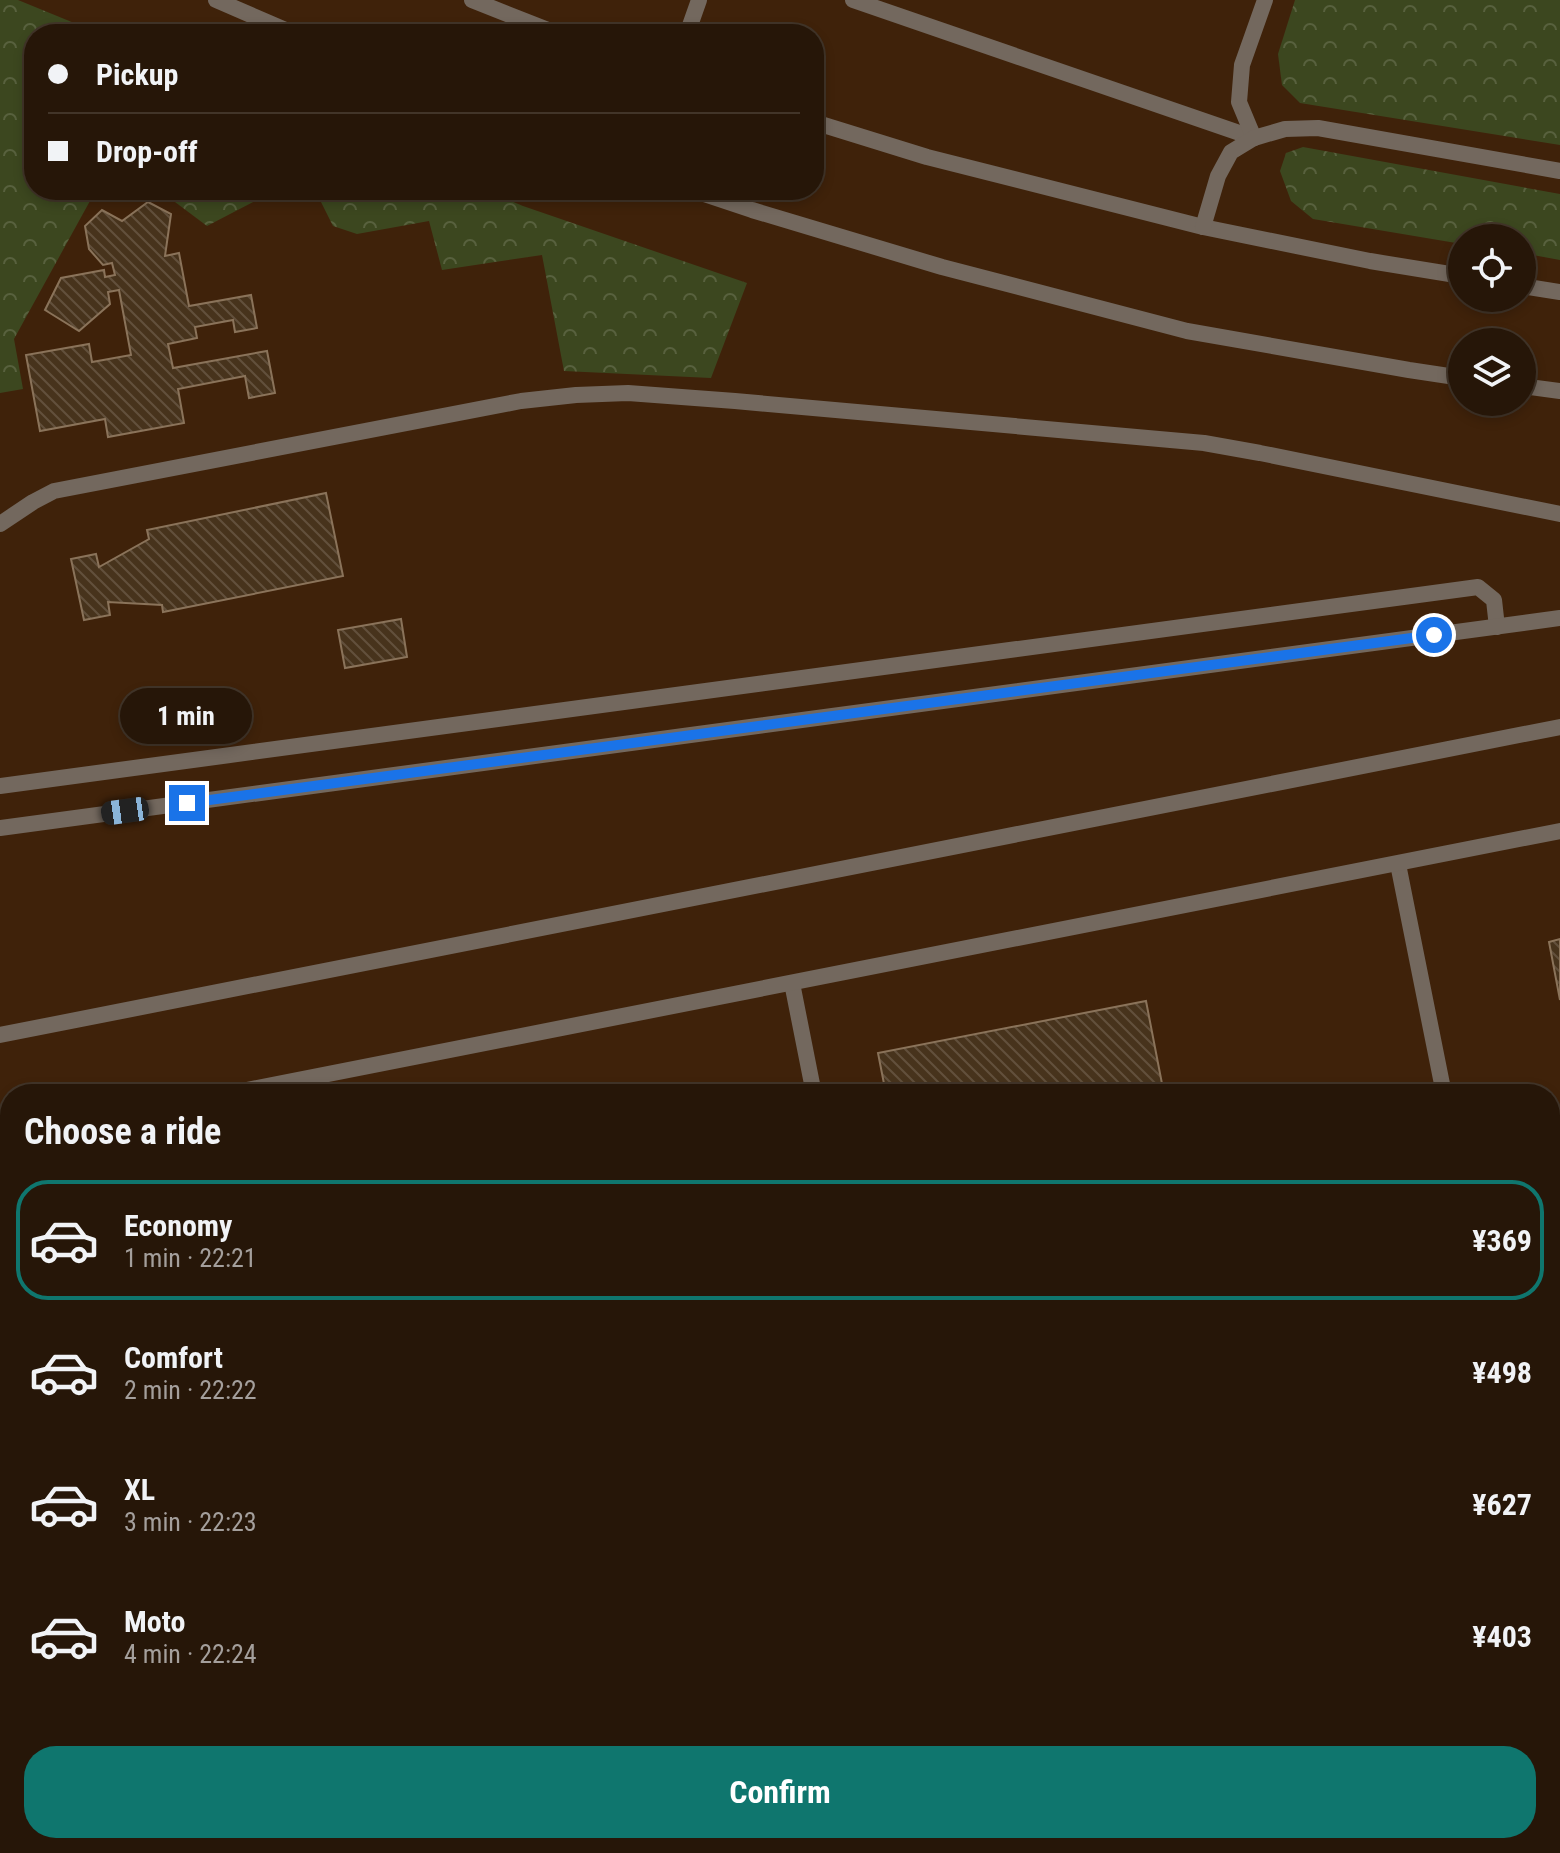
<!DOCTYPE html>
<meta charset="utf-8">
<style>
:root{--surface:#261608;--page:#2e1f12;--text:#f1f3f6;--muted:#a49f9c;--line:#423529;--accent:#0f766e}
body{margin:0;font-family:"Roboto Condensed",sans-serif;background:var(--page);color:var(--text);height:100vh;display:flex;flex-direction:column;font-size:30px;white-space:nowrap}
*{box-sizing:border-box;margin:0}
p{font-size:26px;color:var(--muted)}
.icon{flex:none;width:44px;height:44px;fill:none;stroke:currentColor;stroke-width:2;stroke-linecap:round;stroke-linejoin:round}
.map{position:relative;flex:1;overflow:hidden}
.drawer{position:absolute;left:0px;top:1084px;width:1560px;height:770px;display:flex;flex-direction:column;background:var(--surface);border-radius:32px 32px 0 0;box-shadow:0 4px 12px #0003,0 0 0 2px var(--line)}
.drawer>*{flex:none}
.top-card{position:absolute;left:24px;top:24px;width:800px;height:176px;border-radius:32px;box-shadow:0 4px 12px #0003,0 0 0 2px var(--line);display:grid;align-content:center;height:176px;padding:0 24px;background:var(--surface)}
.tools{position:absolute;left:1448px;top:224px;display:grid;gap:16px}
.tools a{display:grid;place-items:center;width:88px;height:88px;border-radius:50%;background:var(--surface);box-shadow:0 4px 12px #0003,0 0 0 2px var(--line);font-size:40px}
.end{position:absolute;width:36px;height:36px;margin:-18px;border:10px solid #1a73e8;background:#fff;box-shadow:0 0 0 4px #fff}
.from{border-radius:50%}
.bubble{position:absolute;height:56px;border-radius:28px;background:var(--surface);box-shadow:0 4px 12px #0003,0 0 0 2px var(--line);font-size:26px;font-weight:700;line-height:56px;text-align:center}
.car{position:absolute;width:24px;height:48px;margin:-24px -12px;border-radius:10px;box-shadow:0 0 6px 2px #0007;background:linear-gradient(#222 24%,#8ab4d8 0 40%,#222 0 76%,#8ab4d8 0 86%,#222 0)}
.top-card b{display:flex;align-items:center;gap:28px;height:76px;font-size:30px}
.top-card b+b{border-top:2px solid var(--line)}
.top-card i{width:20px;height:20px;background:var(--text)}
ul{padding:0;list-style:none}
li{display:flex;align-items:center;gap:24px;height:120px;margin:0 16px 12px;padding:0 8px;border:4px solid transparent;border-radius:32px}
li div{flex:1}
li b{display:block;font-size:30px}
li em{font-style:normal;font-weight:700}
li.on{border-color:var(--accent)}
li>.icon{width:72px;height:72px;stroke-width:1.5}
h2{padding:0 24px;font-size:36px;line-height:96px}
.primary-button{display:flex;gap:16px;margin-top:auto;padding:16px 24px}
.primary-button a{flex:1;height:92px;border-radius:32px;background:var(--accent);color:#fff;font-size:32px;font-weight:700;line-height:92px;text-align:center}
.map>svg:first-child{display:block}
</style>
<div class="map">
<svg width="1560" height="1853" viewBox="0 0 1560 1853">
<defs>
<pattern id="forest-crowns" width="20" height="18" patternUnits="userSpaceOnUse" patternTransform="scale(2)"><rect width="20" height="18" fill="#3c471f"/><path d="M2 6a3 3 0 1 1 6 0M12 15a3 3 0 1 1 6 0" fill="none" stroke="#58613e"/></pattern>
<pattern id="building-back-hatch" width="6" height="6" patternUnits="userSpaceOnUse" patternTransform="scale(2)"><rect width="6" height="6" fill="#47331c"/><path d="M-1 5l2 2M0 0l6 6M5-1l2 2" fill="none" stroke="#62503c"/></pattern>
</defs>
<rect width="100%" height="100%" fill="#331d0a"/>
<path fill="#3f220a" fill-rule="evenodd" d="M0 0H1560V1853H841L842 1844H1550V1094H10V1324L0 1325ZM34 34H814V190H34ZM1462 238H1522V298H1462ZM1462 342H1522V402H1462Z"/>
<g fill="url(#forest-crowns)">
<polygon points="0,0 18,0 101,34 34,34 34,190 96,190 14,339 23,389 0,393"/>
<polygon points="1295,0 1560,0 1560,145 1300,103 1282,85 1278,54"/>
<polygon points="1303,147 1560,194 1560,260 1522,253 1522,238 1462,238 1462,244 1313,219 1291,201 1280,171 1286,153"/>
<polygon points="159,190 276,190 207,226"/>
<polygon points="315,190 485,190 523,206 747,283 711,378 564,371 542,255 442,270 429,221 357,234 333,226"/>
<polygon points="0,1372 10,1372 10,1602 0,1600"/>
</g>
<g fill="url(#building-back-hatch)" stroke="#8a735a" stroke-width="2">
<polygon points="148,202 171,214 165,256 179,253 189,306 251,295 257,328 235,332 233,320 195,327 197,338 168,344 173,368 267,351 275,393 249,398 245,376 178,389 184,423 108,437 105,419 40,431 26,355 89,344 92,362 131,355 119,290 108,292 110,304 79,331 45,310 61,278 104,270 105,277 115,275 112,263 103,265 89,249 85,226 102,210 122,221"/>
<polygon points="326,493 343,576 163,612 162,605 108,602 110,615 84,620 71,559 96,554 99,567 149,539 147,530"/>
<polygon points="401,619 407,657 345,668 338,630"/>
<polygon points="1560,939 1560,1000 1549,942"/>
<polygon points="1146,1001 1164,1094 886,1094 878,1053"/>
<polygon points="1560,1276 1560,1351 1553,1353 1550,1338 1550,1278"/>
<polygon points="1560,1584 1560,1801 1550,1803 1550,1586"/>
<polygon points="1035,1844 1224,1844 1226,1853 1036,1853"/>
</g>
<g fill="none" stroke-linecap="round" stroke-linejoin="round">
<g stroke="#6e5a49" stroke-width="5" stroke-dasharray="8 4" stroke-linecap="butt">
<polyline points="0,1353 10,1353"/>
<polyline points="0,1614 10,1616"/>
<polyline points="677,1853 694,1844"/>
<polyline points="811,1853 811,1844"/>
</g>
<g stroke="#73685e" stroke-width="16">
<polyline points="216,0 295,34"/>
<polyline points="472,0 558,34"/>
<polyline points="853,0 1254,138"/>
<polyline points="687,34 699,0"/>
<polyline points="814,122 927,157 1203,227 1370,261 1462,276"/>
<polyline points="1254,138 1239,102 1242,65 1265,0"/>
<polyline points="692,190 752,210 942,267 1187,331 1409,370 1462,378"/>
<polyline points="1203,227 1218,176 1231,152 1254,138 1285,129 1318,128 1560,171"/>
<polyline points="1522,286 1560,292"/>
<polyline points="1522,386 1560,391"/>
<polyline points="0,524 33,502 54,491 521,401 576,395 628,393 735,401 1204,443 1260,453 1560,514"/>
<polyline points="0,786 1478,587 1494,600 1497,627"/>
<polyline points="0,828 1560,618"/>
<polyline points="1398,864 1444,1094"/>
<polyline points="792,983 814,1094"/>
<polyline points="0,1035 1560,727"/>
<polyline points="227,1094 1560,831"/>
<polyline points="0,1139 10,1137"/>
<polyline points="1550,1254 1560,1252"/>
<polyline points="1550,1535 1560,1532"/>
<polyline points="963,1844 965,1853"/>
<polyline points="1515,1853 1560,1844"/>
</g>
</g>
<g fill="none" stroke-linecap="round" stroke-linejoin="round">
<polyline stroke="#1a73e8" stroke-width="10" points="187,803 1434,635"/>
</g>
</svg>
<div class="tools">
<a><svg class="icon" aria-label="locate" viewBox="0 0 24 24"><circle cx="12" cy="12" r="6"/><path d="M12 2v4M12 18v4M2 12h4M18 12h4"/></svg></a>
<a><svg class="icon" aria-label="layers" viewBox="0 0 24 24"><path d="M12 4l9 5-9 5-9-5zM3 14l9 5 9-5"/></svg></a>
</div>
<i class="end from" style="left:1434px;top:635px"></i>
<i class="end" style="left:187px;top:803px"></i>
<div class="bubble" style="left:120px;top:688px;width:132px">1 min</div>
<i class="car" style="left:125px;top:811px;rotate:262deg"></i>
<div class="top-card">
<b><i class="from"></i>Pickup</b>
<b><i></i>Drop-off</b>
</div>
<section class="drawer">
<h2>Choose a ride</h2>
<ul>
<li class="on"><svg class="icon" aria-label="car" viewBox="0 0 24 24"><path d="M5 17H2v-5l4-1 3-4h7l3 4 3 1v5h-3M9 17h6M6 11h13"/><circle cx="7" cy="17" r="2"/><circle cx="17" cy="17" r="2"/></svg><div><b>Economy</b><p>1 min · 22:21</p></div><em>¥369</em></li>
<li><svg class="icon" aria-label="car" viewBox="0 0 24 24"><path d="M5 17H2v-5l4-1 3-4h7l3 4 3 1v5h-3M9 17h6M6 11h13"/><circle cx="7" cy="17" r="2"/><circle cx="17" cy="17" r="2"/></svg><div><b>Comfort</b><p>2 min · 22:22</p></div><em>¥498</em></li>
<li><svg class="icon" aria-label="car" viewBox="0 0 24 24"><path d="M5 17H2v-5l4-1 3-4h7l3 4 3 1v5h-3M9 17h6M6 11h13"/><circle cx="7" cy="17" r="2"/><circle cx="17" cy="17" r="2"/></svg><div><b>XL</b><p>3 min · 22:23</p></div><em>¥627</em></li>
<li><svg class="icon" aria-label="car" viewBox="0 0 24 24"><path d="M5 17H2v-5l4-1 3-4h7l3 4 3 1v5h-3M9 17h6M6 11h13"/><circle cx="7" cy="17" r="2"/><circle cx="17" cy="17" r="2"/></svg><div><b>Moto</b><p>4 min · 22:24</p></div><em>¥403</em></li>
</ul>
<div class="primary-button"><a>Confirm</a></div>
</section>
</div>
